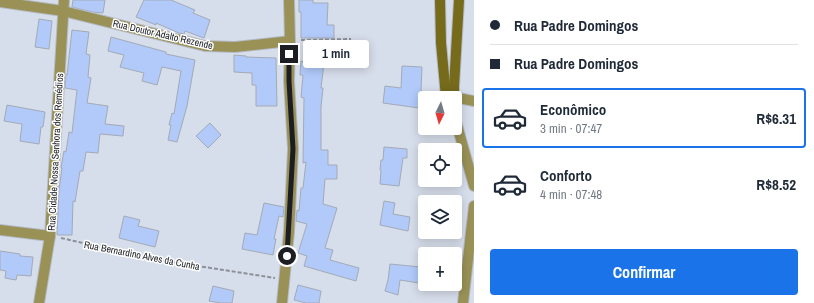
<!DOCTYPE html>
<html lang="pt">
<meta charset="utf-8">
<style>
:root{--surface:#fff;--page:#f2f2f3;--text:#1f2937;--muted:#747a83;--line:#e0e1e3;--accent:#1a73e8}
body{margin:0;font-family:"Archivo Narrow",sans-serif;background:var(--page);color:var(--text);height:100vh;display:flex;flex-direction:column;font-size:15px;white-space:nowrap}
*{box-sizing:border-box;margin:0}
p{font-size:13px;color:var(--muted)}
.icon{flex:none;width:22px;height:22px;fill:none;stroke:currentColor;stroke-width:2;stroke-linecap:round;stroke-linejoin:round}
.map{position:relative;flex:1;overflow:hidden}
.panel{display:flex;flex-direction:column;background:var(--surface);width:340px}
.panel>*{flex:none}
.hud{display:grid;align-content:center;height:88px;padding:0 16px;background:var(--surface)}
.needle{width:26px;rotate:185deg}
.controls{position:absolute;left:418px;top:91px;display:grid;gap:8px}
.controls a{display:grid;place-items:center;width:44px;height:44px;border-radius:4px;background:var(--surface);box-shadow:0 2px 10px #0003;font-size:20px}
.end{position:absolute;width:18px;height:18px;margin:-9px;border:5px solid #1c1e23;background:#fff;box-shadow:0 0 0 2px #fff}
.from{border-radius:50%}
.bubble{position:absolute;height:28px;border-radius:4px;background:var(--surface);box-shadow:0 2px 10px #0003;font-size:13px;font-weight:800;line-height:28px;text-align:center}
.hud b{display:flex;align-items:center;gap:14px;height:38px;font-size:15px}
.hud b+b{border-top:1px solid var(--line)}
.hud i{width:10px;height:10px;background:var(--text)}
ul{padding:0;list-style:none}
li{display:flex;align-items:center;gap:12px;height:60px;margin:0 8px 6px;padding:0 8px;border:2px solid transparent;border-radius:4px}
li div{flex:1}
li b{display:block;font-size:15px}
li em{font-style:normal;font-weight:800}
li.active{border-color:var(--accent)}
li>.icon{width:36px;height:36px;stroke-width:1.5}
.primary-button{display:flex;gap:8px;margin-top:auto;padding:8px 16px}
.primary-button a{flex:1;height:46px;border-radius:4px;background:var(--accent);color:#fff;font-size:16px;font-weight:800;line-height:46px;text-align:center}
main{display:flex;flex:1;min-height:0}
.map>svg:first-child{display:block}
</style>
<main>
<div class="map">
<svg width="474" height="303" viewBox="0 0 474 303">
<rect width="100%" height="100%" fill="#d7deeb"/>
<g fill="#b1cafa" stroke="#a3aab6">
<polygon points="73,0 105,0 103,13 92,12 72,7"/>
<polygon points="144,0 171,0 195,10 193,13 210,20 204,38 185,31 184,34 179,33 156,23 156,25 136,17"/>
<polygon points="299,0 313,0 313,3 328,3 327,25 334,25 334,38 301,38 301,12 299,12"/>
<polygon points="39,19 52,21 49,49 35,47"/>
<polygon points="72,30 89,32 86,54 90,55 88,77 91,78 87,103 108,106 105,124 124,126 123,136 100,134 98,153 86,152 83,171 80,171 75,202 73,201 72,235 57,235 59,190 62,168 61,168 64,151 66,152 69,132 72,133 77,90 65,88 66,74 67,75"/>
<polygon points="111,37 166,52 166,54 195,60 187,106 177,142 168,140 171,125 169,125 172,113 174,114 181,71 162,67 157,85 142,81 144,73 120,67 124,55 108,51"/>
<polygon points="234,55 246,56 246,57 276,58 277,106 256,106 256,85 252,85 252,73 234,72"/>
<polygon points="301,61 324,63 321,88 323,88 321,107 321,150 328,150 328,165 337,165 337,179 325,179 323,204 337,208 325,248 333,250 330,260 359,268 356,281 304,266 307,256 298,253 307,224 296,221 297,210 299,211 301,188 303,188 306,162 303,163 304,98 301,97 303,75 300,75"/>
<polygon points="402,66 422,67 421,91 422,91 419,108 383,103 385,86 401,88"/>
<polygon points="7,105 45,112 43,127 41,127 39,144 20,141 22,124 4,121"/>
<polygon points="210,123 221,135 208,148 196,136"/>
<polygon points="384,147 407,149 407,158 403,158 399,186 380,184 381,170 380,170 381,160 383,160"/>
<polygon points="384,201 395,203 393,214 410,217 408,231 380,225"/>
<polygon points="264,203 284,207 283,217 279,216 274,239 276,239 273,255 242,249 245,233 257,235"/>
<polygon points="124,216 140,220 138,226 159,231 155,247 119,238"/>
<polygon points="0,251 20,254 20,256 33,257 31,276 17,275 16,280 5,278 6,271 0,270"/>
<polygon points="390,264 421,267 420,269 425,269 425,284 400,280 398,295 385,291 388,280"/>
<polygon points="298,285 321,291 319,303 306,303 294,300"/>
<polygon points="213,286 234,291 232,303 221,303 209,301"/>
</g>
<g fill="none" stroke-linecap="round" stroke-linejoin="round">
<defs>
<g id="street">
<polyline points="0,2 63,11 205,46 235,47 290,41"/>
<polyline points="446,97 454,97 474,101"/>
<polyline points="455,107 456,119"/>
<polyline points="455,118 474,186"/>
<polyline points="0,230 50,236"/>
<polyline points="39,303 50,236 64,0"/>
<polyline points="282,303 289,232 293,149 289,81 290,41 289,0"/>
<polyline points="463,303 474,206"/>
</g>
<g id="secondary">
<polyline points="440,0 441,43 446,97"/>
<polyline points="454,97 454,87 459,0"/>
</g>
</defs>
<use href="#street" stroke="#b5bbc7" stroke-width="12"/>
<use href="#secondary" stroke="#b5bbc7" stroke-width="12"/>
<g stroke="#8b9099" stroke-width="2" stroke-dasharray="4 2" stroke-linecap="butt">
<polyline points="301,40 351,39"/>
<polyline points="61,238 153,259 275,278"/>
</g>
<use href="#street" stroke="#999155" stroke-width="10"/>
<use href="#secondary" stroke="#756b1b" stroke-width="10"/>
</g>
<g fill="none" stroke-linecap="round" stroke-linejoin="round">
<polyline stroke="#1c1e23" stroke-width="5" points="287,256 293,149 289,81 289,54"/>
</g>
<g text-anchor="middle" stroke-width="3" stroke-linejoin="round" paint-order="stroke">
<g font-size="10" fill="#1c1e23" stroke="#fff">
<text transform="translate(163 34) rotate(13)" y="4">Rua Doutor Adalto Rezende</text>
<text transform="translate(55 152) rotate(-87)" y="4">Rua Cidade Nossa Senhora dos Remédios</text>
<text transform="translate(142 255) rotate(11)" y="4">Rua Bernardino Alves da Cunha</text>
</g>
</g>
</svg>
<div class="controls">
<a><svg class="needle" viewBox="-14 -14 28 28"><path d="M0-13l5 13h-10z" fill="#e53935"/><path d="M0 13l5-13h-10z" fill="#747a83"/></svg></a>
<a><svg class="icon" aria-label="locate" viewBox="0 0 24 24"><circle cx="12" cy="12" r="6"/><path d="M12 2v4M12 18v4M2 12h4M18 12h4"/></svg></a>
<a><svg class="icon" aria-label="layers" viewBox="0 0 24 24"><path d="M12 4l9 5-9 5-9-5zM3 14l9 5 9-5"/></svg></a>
<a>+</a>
</div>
<i class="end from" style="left:287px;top:256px"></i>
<i class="end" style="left:289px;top:54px"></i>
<div class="bubble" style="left:303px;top:40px;width:66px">1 min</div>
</div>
<section class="panel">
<div class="hud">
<b><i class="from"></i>Rua Padre Domingos</b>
<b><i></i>Rua Padre Domingos</b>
</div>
<ul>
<li class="active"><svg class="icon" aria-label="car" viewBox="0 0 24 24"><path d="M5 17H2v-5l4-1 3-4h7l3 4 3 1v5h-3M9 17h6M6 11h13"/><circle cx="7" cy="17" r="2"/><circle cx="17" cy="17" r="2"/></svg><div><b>Econômico</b><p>3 min · 07:47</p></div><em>R$6.31</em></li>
<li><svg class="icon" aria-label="car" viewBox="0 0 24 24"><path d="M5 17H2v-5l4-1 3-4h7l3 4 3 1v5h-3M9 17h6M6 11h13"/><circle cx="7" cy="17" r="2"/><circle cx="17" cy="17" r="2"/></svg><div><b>Conforto</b><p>4 min · 07:48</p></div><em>R$8.52</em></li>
</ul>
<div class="primary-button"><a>Confirmar</a></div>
</section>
</main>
